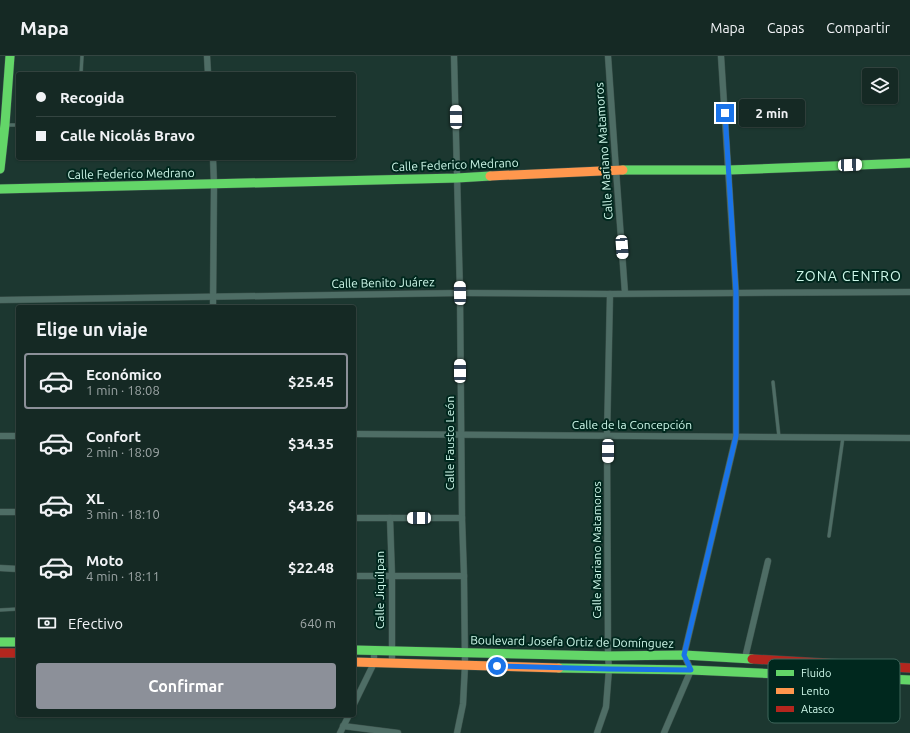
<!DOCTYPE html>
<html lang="es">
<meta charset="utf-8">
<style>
:root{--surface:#152924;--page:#1e312c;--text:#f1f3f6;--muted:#9da6a6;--line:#344541;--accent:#8c9099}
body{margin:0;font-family:Ubuntu,sans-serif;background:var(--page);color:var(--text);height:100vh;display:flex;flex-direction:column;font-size:15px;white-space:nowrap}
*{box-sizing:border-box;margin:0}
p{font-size:13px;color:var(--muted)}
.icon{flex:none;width:22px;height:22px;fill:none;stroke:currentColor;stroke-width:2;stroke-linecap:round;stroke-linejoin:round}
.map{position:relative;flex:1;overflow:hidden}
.details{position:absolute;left:16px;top:249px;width:340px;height:412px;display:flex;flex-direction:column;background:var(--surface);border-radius:4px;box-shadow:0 1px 3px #0004,0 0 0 1px var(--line)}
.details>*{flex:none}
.hud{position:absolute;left:16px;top:16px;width:340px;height:88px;border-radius:4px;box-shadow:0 1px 3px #0004,0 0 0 1px var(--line);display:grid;align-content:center;height:88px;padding:0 20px;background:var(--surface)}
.buttons{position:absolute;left:862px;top:12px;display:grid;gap:8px}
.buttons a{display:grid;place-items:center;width:36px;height:36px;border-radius:4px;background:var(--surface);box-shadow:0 1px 3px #0004,0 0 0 1px var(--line);font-size:20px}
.end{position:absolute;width:18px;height:18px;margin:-9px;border:5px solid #1a73e8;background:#fff;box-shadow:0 0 0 2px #fff}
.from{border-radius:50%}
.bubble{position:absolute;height:28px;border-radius:4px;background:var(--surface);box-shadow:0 1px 3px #0004,0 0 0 1px var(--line);font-size:13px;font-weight:700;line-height:28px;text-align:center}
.car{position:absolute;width:12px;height:24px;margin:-12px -6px;border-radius:5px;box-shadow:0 0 3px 1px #0007;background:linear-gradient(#fff 24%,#345 0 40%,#fff 0 76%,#345 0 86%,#fff 0)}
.hud b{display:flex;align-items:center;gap:14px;height:38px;font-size:15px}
.hud b+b{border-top:1px solid var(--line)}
.hud i{width:10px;height:10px;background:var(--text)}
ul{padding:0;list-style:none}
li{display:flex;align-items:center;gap:12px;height:56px;margin:0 8px 6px;padding:0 12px;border:2px solid transparent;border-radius:4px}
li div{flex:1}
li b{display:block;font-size:15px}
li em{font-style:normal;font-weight:700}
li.current{border-color:var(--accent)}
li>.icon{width:36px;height:36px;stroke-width:1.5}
h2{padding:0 20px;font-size:18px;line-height:48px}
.pay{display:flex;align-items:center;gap:10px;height:44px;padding:0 20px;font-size:15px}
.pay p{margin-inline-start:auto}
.button{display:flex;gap:8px;margin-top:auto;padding:8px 20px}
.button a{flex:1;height:46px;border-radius:4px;background:var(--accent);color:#fff;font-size:16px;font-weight:700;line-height:46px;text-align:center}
header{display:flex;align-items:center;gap:24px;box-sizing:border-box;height:56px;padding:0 20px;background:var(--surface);border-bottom:1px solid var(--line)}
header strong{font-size:19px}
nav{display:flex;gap:22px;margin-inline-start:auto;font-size:14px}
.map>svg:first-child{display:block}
</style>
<header>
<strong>Mapa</strong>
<nav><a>Mapa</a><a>Capas</a><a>Compartir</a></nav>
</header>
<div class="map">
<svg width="910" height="677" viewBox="0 0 910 677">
<rect width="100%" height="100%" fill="#1c3730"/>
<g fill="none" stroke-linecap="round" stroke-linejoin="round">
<defs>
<g id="lane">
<polyline points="81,18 82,0"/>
<polyline points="6,69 18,69"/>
<polyline points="773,326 779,381"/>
<polyline points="829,480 843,381"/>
<polyline points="0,554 18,553"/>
</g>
<g id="street">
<polyline points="207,0 208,18"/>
<polyline points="454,0 460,237 462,462 464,520 465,609 463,648 457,677"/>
<polyline points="608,0 616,114 625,237"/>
<polyline points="213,102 214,128 213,251"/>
<polyline points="0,244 460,237 610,238 736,237 910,236"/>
<polyline points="354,378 910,382"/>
<polyline points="0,380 18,380"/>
<polyline points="0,456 18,456"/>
<polyline points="354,462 462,462"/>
<polyline points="390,462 392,520 392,607"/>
<polyline points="0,512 18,513"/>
<polyline points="354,520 464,520"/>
<polyline points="745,602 768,505"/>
<polyline points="354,648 374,607 374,595"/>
<polyline points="343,670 398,677"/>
<polyline points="340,677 349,659"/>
<polyline points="597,677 606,651 609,613 608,600 607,380 610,238"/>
<polyline points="664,677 691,614 684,599 736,380 736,237 721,0"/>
</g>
<g id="fast">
<polyline points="0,113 5,68 10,0"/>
<polyline points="623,114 729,114 910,107"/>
<polyline points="0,133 457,122 490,120"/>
<polyline points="0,586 18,586"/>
<polyline points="354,594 608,600 684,599 752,603"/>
<polyline points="559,612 691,614 910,624"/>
</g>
<g id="slow">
<polyline points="490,120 623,114"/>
<polyline points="354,606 559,612"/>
</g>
<g id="jam">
<polyline points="0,597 18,597"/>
<polyline points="752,603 910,612"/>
</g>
</defs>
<use href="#lane" stroke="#3c524c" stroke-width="4"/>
<use href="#street" stroke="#3c524c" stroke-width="7"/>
<use href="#fast" stroke="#3c524c" stroke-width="10"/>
<use href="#slow" stroke="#3c524c" stroke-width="10"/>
<use href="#jam" stroke="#3c524c" stroke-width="10"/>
<use href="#lane" stroke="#4e6d65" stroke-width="3"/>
<use href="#street" stroke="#4e6d65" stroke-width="6"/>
<use href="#fast" stroke="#63d668" stroke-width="9"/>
<use href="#slow" stroke="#ff974d" stroke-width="9"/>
<use href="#jam" stroke="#b3261e" stroke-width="9"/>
</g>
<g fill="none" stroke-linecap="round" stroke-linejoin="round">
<polyline stroke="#1a73e8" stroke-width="5" points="497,610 609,613 691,614 684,599 736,380 736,236 725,57"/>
</g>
<g text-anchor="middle" stroke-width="4" stroke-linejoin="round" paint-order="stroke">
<g font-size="12" fill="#cef8ea" stroke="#00281e">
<text transform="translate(604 95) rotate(-94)" y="4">Calle Mariano Matamoros</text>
<text transform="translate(455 109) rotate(-2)" y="4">Calle Federico Medrano</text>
<text transform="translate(131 118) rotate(-1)" y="4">Calle Federico Medrano</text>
<text transform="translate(383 227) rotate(-1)" y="4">Calle Benito Juárez</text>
<text x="632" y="373">Calle de la Concepción</text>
<text transform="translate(450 387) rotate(-90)" y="4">Calle Fausto León</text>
<text transform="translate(597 494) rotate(-90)" y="4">Calle Mariano Matamoros</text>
<text transform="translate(380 534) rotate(-90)" y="4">Calle Jiquilpan</text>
<text transform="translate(572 586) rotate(1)" y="4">Boulevard Josefa Ortiz de Domínguez</text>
</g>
<g font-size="14" letter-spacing="1" fill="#cef8ea" stroke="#00281e">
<text x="849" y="225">ZONA CENTRO</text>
</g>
</g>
<rect x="768" y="603" width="132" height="64" rx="6" fill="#00281e" stroke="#3e665b" stroke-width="1"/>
<rect x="776" y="614" width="18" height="6" fill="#63d668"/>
<rect x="776" y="632" width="18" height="6" fill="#ff974d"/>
<rect x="776" y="650" width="18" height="6" fill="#b3261e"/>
<g font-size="11" fill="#cef8ea">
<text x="801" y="621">Fluido</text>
<text x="801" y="639">Lento</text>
<text x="801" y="657">Atasco</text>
</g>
</svg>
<div class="buttons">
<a><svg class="icon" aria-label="layers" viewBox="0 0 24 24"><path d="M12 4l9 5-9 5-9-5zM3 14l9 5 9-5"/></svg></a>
</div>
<i class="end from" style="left:497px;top:610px"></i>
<i class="end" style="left:725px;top:57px"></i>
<div class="bubble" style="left:739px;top:43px;width:66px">2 min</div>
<i class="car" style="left:456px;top:61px;rotate:359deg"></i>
<i class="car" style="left:850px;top:109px;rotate:88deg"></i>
<i class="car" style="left:622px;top:191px;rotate:176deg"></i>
<i class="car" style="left:460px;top:237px;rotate:359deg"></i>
<i class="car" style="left:460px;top:315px;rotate:0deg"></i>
<i class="car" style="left:608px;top:395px;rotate:180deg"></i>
<i class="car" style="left:419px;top:462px;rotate:270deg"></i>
<div class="hud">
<b><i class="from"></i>Recogida</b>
<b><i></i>Calle Nicolás Bravo</b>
</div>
<section class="details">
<h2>Elige un viaje</h2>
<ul>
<li class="current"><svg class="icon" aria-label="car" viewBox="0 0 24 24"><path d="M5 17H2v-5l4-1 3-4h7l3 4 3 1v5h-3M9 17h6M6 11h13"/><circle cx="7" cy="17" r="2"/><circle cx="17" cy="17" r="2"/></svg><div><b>Económico</b><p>1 min · 18:08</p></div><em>$25.45</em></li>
<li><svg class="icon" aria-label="car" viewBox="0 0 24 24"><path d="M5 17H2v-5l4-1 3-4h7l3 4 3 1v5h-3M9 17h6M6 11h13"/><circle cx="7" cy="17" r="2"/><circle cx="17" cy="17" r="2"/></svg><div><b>Confort</b><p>2 min · 18:09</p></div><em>$34.35</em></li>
<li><svg class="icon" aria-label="car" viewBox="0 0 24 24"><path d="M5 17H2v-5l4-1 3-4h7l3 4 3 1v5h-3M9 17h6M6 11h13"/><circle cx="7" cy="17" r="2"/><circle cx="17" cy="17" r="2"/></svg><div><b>XL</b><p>3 min · 18:10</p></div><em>$43.26</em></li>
<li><svg class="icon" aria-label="car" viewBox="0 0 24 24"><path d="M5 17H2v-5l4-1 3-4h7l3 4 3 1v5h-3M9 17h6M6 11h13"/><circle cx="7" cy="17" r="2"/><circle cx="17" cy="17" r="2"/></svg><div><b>Moto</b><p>4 min · 18:11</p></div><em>$22.48</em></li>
</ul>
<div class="pay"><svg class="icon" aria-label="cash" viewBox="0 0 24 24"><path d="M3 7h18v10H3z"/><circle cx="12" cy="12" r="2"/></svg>Efectivo<p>640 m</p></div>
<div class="button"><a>Confirmar</a></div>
</section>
</div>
